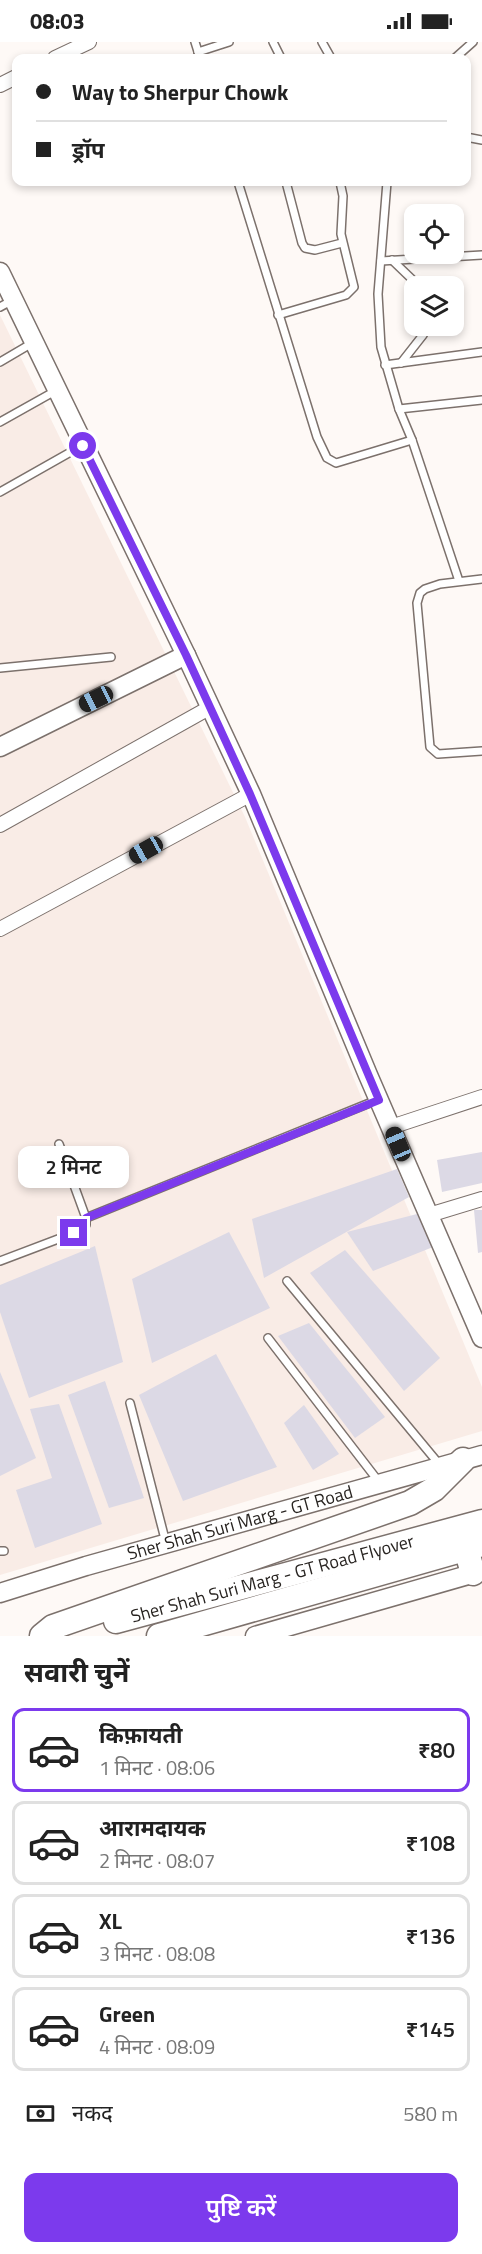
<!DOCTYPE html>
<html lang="hi">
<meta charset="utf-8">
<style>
:root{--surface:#fff;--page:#f2f2f2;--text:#222;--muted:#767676;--line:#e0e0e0;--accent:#7c3aed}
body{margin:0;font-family:"Titillium Web","Noto Sans Devanagari",sans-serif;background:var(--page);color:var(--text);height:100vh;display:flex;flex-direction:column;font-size:22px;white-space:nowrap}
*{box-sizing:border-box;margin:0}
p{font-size:20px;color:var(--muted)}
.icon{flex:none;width:33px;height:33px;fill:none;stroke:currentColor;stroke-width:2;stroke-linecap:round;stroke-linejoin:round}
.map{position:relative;height:1594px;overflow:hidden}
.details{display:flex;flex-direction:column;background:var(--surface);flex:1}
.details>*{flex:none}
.banner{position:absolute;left:12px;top:12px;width:459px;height:132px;border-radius:12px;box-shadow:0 3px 9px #0003;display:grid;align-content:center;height:132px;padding:0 24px;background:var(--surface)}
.tools{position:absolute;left:404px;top:162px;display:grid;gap:12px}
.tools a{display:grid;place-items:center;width:60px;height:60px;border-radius:12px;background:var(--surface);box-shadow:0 3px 9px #0003;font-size:30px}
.end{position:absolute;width:27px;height:27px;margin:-14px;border:8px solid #7c3aed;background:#fff;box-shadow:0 0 0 3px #fff}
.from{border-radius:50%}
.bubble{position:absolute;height:42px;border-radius:12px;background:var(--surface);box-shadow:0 3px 9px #0003;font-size:20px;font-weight:600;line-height:42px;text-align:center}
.car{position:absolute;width:18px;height:36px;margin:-18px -9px;border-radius:8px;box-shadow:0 0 4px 2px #0007;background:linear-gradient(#222 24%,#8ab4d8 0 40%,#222 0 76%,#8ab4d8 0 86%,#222 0)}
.banner b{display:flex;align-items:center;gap:21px;height:57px;font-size:22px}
.banner b+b{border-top:2px solid var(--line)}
.banner i{width:15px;height:15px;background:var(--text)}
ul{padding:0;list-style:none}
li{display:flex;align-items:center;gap:18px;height:84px;margin:0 12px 9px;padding:0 12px;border:3px solid var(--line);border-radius:12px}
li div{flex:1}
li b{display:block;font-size:22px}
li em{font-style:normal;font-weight:600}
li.selected{border-color:var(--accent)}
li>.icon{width:54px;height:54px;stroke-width:1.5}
h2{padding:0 24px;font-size:27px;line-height:72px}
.pay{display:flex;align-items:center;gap:15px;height:66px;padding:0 24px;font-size:22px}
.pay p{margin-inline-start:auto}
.button{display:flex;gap:12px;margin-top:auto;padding:12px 24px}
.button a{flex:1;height:69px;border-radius:12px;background:var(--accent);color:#fff;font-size:24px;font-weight:600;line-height:69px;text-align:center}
.status{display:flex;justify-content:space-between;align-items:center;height:42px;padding:0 30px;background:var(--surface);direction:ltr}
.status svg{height:16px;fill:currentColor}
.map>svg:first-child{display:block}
</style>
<div class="status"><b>08:03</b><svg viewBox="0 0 49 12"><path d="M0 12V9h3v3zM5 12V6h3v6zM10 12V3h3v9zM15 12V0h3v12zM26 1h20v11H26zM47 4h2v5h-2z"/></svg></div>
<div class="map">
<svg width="482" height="1594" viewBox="0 0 482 1594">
<rect width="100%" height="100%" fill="#fef9f6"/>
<polygon fill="#f9ece6" points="0,273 245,775 482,1345 482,1389 0,1533"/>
<g fill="#dcd9e5">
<polygon points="482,1110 482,1141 442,1150 437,1118"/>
<polygon points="397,1127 409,1155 264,1236 252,1177"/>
<polygon points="474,1168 482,1168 482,1210 478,1211"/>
<polygon points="417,1172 433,1205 373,1229 347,1190"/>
<polygon points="229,1190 270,1266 152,1321 132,1237"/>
<polygon points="95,1204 123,1320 29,1356 0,1270 0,1243"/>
<polygon points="345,1208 440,1316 404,1349 310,1231"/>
<polygon points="309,1281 385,1375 355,1396 278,1294"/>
<polygon points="216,1312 277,1425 183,1459 139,1353"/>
<polygon points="0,1330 36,1416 0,1434"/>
<polygon points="105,1339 144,1456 109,1466 68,1353"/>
<polygon points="59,1362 102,1482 35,1506 16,1448 52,1436 30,1367"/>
<polygon points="304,1363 339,1412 313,1428 284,1381"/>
</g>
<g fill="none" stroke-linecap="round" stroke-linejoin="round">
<defs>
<g id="lane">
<polyline points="195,0 200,16"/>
<polyline points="273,0 281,16"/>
<polyline points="322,0 331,16"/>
<polyline points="198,10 229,0"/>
<polyline points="455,16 473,0"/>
<polyline points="466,95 482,98"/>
<polyline points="238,140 317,395 327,416 336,421 412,398"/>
<polyline points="286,140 302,201 305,206 315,208 342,201"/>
<polyline points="387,140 378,252 381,305 399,367 412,398 459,539"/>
<polyline points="392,218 419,244"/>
<polyline points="381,219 482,213"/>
<polyline points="0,265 11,259"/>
<polyline points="278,273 346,253 354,245 341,192 343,154 340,140"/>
<polyline points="0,320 34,300"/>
<polyline points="401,321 423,293 427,284"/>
<polyline points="385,323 482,310"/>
<polyline points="399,367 482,358"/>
<polyline points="0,380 57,348"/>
<polyline points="0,450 83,403"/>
<polyline points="482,537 440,542 425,547 420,551 417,561 430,705 438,712 482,709"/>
<polyline points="0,626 111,615"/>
<polyline points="86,1176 377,1058"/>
<polyline points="0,1219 74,1191 86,1183 86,1176 59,1102"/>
<polyline points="287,1239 439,1422"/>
<polyline points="268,1296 379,1440"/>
<polyline points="130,1361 166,1501"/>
<polyline points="0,1509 4,1509"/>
</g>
<g id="street">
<polyline points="55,16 89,0"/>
<polyline points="0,43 16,35"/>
<polyline points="0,783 209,666"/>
<polyline points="0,887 251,752"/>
<polyline points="391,1085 482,1055"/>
<polyline points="429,1173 482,1157"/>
</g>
<g id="secondary">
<polyline points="0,230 186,613 251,752 368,1033 482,1296"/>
<polyline points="0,705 186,613"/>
<path id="s1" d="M0 1551 86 1524 482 1413"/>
<polyline points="255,1594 482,1529"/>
</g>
<g id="highway">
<polyline points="466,1507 473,1531"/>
<path id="s2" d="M116 1579 482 1480"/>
<polyline points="42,1594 53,1585 410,1461 434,1447 463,1418"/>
<polyline points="159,1594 482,1502"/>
</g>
</defs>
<use href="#lane" stroke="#7c716c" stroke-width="10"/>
<use href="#street" stroke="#7c716c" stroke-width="16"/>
<use href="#secondary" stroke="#7c716c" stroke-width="21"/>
<use href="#highway" stroke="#7c716c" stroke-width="27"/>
<use href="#lane" stroke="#fff" stroke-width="7"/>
<use href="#street" stroke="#fff" stroke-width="14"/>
<use href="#secondary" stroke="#fff" stroke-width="18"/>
<use href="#highway" stroke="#fff" stroke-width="24"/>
</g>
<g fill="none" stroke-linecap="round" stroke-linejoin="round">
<polyline stroke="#7c3aed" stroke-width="8" points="74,1191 86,1183 86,1176 379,1058 250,752 186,613 83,404"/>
</g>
<g text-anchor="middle" stroke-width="4.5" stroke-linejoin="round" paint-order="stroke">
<g font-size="18" fill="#282421" stroke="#fff">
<text dy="6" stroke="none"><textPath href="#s1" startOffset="250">Sher Shah Suri Marg - GT Road</textPath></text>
<text dy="6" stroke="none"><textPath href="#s2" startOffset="162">Sher Shah Suri Marg - GT Road Flyover</textPath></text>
</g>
</g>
</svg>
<div class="tools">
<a><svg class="icon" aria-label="locate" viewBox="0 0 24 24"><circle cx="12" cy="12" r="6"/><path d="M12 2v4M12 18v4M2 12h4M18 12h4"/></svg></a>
<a><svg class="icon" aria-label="layers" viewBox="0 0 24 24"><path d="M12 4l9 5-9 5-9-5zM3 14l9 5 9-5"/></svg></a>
</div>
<i class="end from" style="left:83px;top:404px"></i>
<i class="end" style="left:74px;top:1191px"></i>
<div class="bubble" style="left:18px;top:1104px;width:111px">2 मिनट</div>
<i class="car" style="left:96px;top:657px;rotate:244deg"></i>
<i class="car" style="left:146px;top:808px;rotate:241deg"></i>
<i class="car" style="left:398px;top:1102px;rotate:337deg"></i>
<div class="banner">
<b><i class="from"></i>Way to Sherpur Chowk</b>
<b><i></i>ड्रॉप</b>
</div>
</div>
<section class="details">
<h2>सवारी चुनें</h2>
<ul>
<li class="selected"><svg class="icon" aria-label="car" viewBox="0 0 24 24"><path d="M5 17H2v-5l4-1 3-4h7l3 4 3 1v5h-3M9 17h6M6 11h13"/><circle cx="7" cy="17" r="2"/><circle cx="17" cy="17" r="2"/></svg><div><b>किफ़ायती</b><p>1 मिनट · 08:06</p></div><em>₹80</em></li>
<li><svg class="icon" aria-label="car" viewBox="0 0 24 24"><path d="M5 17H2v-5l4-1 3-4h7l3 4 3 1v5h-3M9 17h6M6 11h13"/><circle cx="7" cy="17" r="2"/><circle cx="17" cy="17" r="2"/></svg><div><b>आरामदायक</b><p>2 मिनट · 08:07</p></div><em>₹108</em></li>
<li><svg class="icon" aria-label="car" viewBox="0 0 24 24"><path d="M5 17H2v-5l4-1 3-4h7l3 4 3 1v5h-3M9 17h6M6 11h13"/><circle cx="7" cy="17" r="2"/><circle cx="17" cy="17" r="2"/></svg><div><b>XL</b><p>3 मिनट · 08:08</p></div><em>₹136</em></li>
<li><svg class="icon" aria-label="car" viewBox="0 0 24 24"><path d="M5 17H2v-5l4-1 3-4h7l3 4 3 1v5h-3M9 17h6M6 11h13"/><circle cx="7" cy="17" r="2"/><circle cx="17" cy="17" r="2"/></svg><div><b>Green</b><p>4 मिनट · 08:09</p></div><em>₹145</em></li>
</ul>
<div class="pay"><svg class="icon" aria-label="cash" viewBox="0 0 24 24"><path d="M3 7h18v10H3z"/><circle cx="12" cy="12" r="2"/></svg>नकद<p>580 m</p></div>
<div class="button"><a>पुष्टि करें</a></div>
</section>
